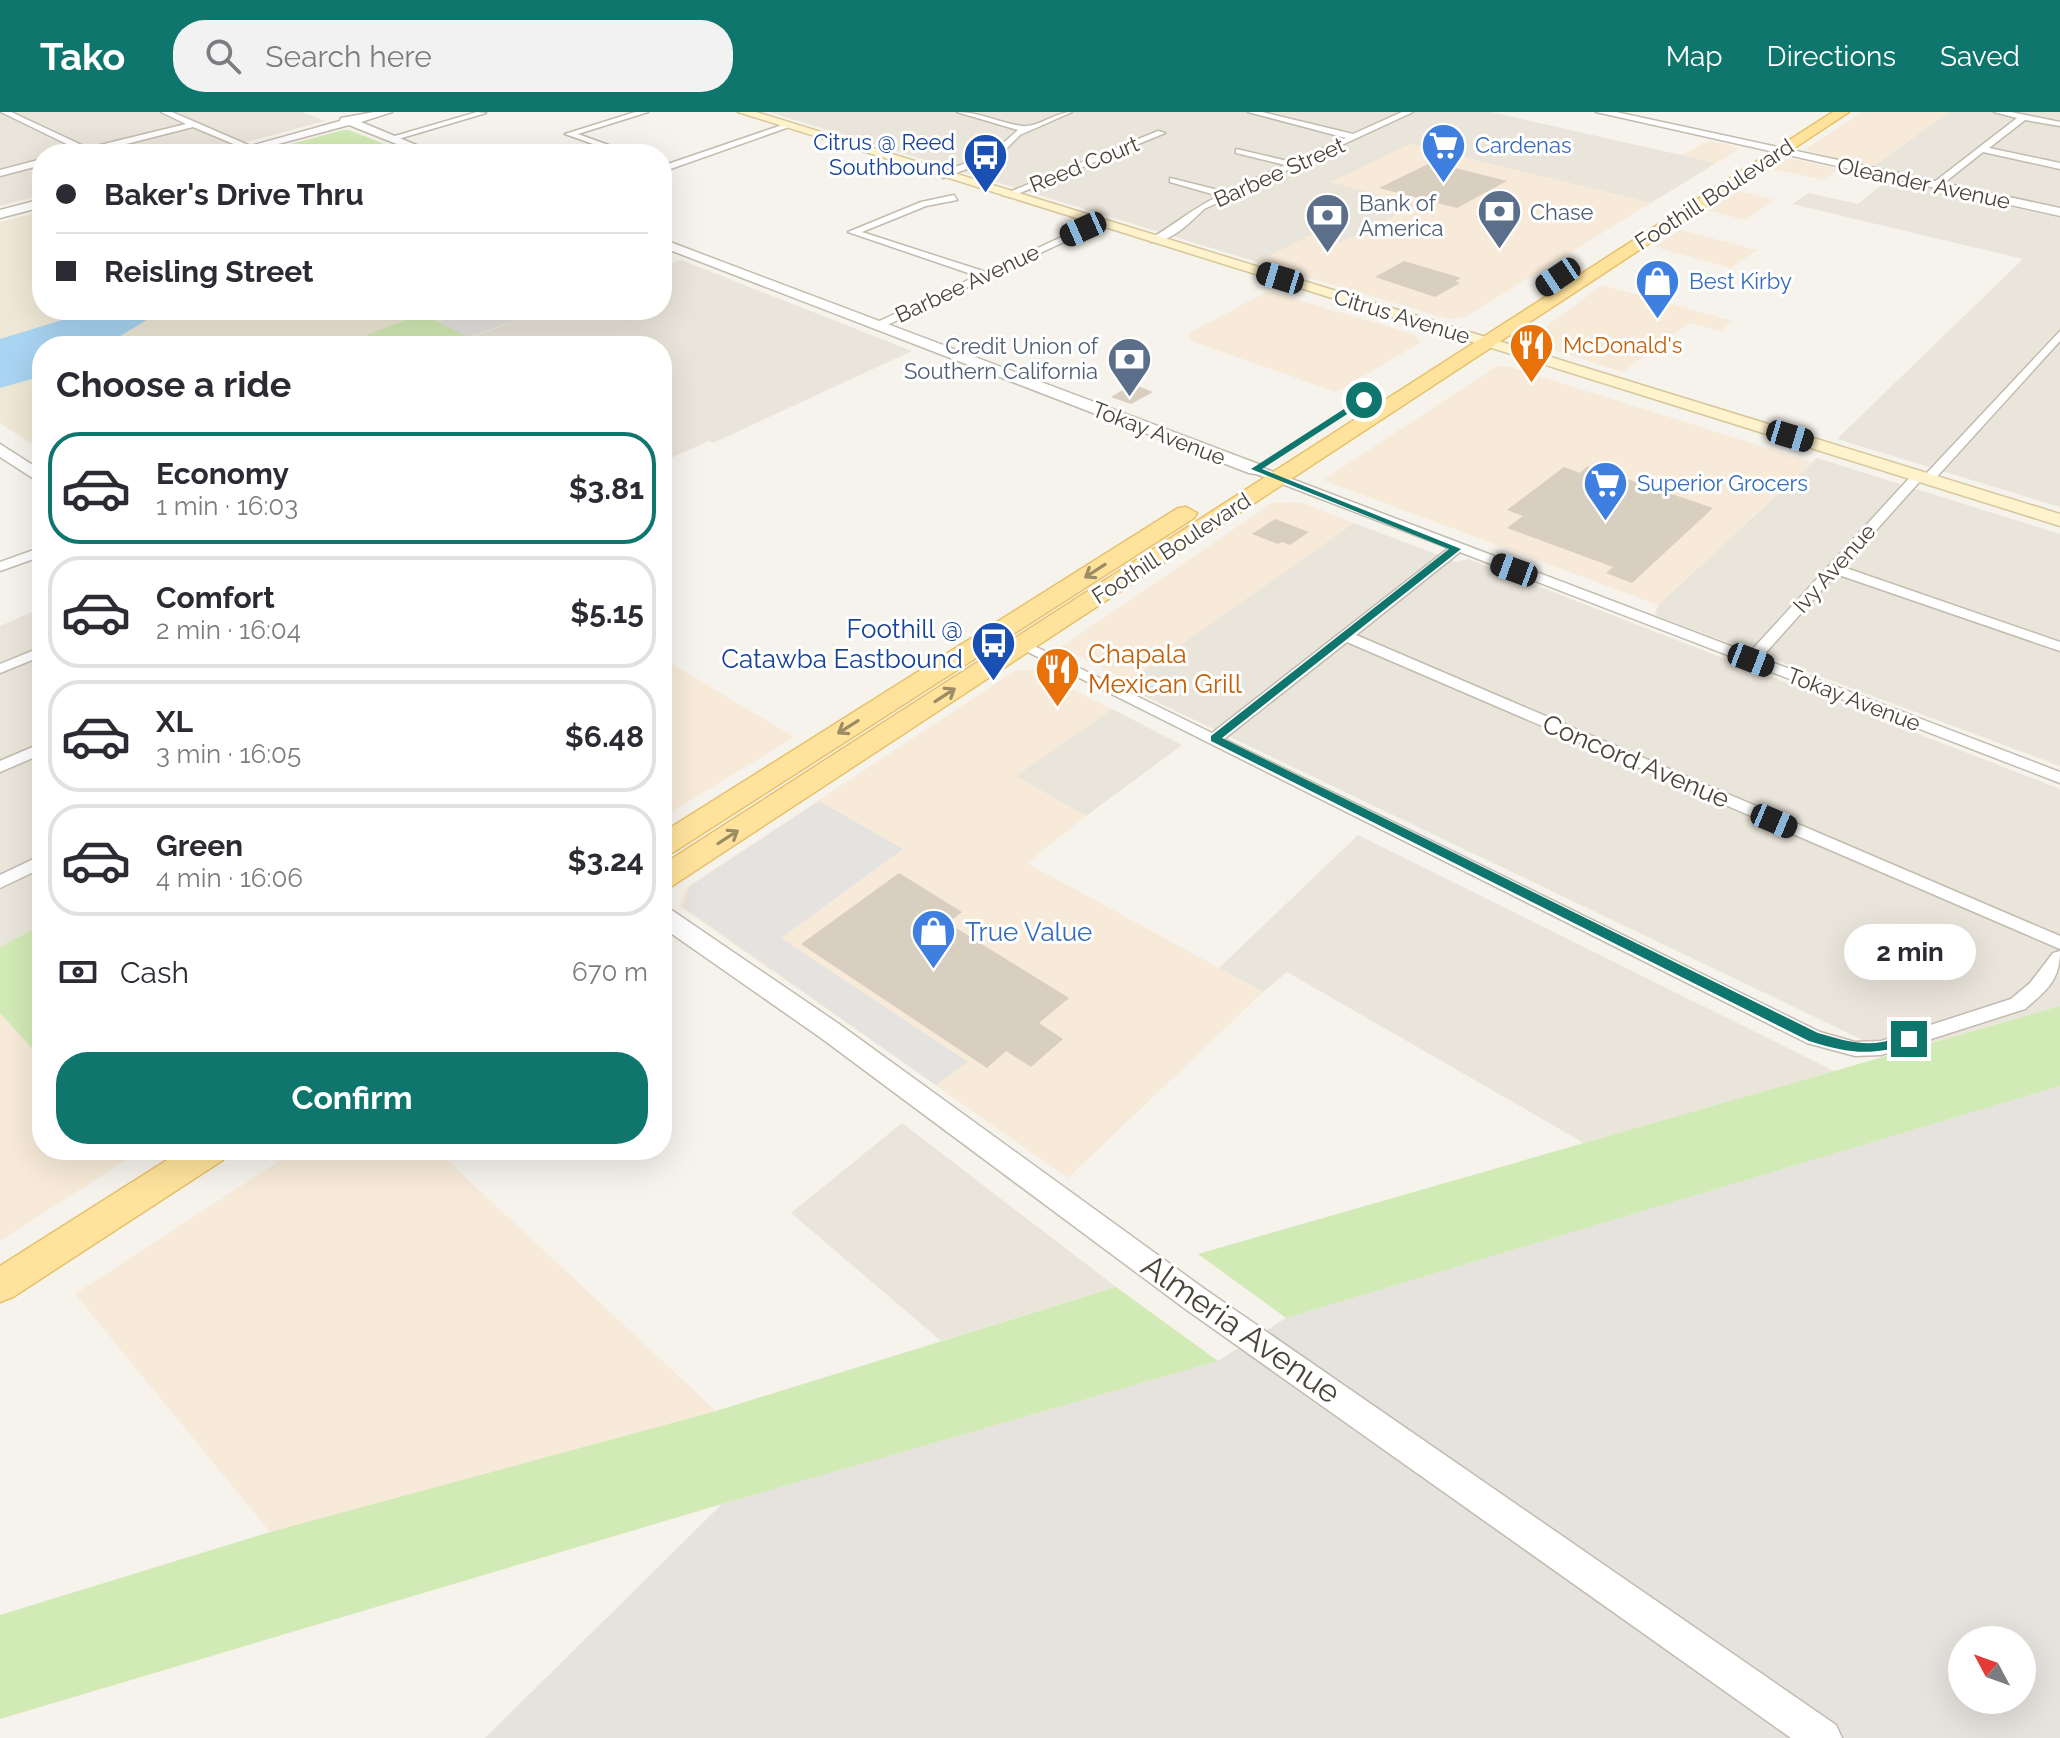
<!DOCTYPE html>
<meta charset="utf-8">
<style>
:root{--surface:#fff;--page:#f2f2f3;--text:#2b2b33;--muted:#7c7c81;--line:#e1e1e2;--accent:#0f766e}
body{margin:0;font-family:Raleway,sans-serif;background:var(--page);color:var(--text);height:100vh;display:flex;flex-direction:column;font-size:30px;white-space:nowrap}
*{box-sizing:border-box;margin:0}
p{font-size:26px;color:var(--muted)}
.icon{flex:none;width:44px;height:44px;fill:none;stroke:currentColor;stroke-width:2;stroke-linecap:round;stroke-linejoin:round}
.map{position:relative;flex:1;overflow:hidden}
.side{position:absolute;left:32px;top:224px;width:640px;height:824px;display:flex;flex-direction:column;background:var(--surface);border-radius:32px;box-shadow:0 8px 32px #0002}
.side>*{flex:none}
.top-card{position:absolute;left:32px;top:32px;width:640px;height:176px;border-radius:32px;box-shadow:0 8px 32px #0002;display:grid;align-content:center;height:176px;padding:0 24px;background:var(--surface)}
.needle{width:52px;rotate:311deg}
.buttons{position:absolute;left:1948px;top:1514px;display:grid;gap:16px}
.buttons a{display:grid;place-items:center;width:88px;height:88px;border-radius:50%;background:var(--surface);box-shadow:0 8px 32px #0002;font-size:40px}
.end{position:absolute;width:36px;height:36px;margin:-18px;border:10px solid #0f766e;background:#fff;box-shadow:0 0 0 4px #fff}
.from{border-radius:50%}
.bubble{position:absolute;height:56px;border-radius:28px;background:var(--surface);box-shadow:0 8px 32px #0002;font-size:26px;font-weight:700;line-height:56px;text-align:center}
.car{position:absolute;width:24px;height:48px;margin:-24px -12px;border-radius:10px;box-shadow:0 0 6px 2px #0007;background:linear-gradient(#222 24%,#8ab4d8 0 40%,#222 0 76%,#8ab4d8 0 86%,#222 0)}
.top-card b{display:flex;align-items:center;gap:28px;height:76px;font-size:30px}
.top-card b+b{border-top:2px solid var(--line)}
.top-card i{width:20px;height:20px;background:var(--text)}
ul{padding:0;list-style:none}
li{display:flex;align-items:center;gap:24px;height:112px;margin:0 16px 12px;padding:0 8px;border:4px solid var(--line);border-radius:32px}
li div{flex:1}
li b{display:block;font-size:30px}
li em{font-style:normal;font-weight:700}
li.active{border-color:var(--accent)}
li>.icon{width:72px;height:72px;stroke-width:1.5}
h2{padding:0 24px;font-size:36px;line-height:96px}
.pay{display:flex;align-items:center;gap:20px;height:88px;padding:0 24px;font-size:30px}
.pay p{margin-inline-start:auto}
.primary-button{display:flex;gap:16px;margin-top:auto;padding:16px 24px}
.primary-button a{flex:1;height:92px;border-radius:32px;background:var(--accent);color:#fff;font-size:32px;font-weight:700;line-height:92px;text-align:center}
header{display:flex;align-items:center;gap:48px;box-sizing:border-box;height:112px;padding:0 40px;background:var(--accent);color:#fff}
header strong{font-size:38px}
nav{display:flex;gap:44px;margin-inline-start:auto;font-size:28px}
.search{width:560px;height:72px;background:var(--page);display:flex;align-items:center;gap:20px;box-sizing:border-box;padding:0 28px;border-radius:32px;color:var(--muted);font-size:30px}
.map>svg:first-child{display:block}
</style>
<header>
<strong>Tako</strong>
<div class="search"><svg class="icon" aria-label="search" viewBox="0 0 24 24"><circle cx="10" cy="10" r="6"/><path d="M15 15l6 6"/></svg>Search here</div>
<nav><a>Map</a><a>Directions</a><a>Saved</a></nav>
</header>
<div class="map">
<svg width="2060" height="1626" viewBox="0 0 2060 1626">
<rect width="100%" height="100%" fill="#f6f3ec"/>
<g fill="#eae5da">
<polygon points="0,0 302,0 325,9 201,42 42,42 42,83 0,94"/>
<polygon points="769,0 1491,0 1716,51 1651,91 1410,32 1416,93 1341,131 1311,123 1257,150"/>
<polygon points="1949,0 2060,0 2060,96 1872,55"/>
<polygon points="1888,68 2060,106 2060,395 1837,327 2023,147 1792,92 1809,81 1858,92"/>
<polygon points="681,148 912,239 713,331 709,329 662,350 662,234 448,234 545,198 662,198 662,155"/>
<polygon points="1817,346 2060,422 2060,654 1655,503 1658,493"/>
<polygon points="1354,411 1457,450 1468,447 2060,677 2060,894 1892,942 1134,579 1129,569"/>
<polygon points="42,496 42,813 0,835 0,514"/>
<polygon points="1112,597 1182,633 1086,704 1015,664"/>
<polygon points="1358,723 1834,959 1584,1031 1287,860 1263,880 1219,856"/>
<polygon points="902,1011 1116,1175 941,1229 791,1101"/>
</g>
<g fill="#f7ead8">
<polygon points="1862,0 1949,0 1871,55 1804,38"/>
<polygon points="1708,29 1733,34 1738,38 1716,51 1683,43"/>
<polygon points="1410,32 1651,91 1465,205 1448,207 1257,150 1311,123 1341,131 1415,93 1331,70"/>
<polygon points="1788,47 1793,47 1839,57 1823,68 1772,57"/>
<polygon points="1738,79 1774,88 1745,108 1707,98"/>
<polygon points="1680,118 1757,138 1731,156 1654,135"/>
<polygon points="1602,173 1733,209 1720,219 1689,211 1622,260 1527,229"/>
<polygon points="1268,179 1413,222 1421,230 1336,280 1191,229 1189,221"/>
<polygon points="1497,254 1507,254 1812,350 1658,493 1323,368"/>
<polygon points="1299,390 1354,411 1129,569 1061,535 1272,391"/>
<polygon points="662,546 794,625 662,706"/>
<polygon points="1016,558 1034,558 1112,597 1016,664 1086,704 1027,751 1263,880 1068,1066 679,794 687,775"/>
<polygon points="0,901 42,947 42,1038 127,1038 132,1044 0,1129"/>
<polygon points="296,1038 436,1038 716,1299 270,1420 75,1182"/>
</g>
<path fill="#e6e2dd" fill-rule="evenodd" d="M2060 974V1626H485L722 1392 1218 1249 1286 1206ZM1962 1528H2022V1588H1962Z"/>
<polygon fill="#efe8d6" points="42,99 42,198 545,198 446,234 42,234 42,339 0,311 0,110"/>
<g fill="#d2eab5">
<polygon points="349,18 409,42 255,42 343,18"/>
<path d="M422 202 469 225C434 238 400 240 366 223Z"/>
<polygon points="42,813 42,947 0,901 0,835"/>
<polygon points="2060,894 2060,974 1286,1206 1198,1142"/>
<polygon points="1116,1175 1218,1249 722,1392 0,1607 0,1503 270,1420 716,1299"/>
</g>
<g fill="#e5e3e0">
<polygon points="473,198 506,198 522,205 469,225 439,210"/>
<polygon points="819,689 903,737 781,826 968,950 936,973 683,795 690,774"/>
</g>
<polygon fill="#a9d4f2" points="95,198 163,198 104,234 42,234 42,264 0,276 0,227"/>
<g fill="#d8cfc1">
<polygon points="1432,50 1507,69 1457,96 1379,76"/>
<polygon points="1404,149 1461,166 1455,169 1460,171 1435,185 1375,165"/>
<polygon points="1133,272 1153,280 1131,292 1111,285"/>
<polygon points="1588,354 1713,396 1632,471 1606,461 1613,455 1507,416 1523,404 1507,398 1564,355 1580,361"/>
<polygon points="1275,407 1309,420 1290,433 1282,430 1278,432 1252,422"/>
<polygon points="899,761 962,800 948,811 1069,886 1039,911 1063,927 1031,955 1006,939 987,956 801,832"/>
</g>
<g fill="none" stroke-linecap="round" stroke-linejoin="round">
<defs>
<g id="minor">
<polygon points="1,0 11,0 88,36 186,12 161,0 172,0 255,36 248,38 193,15 87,42 70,42 79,38"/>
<polygon points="477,0 486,1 395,28 388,26"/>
<polygon points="635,0 648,0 578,22 633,42 621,42 565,22"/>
<path d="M957 0C980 0 999 11 1022 14 1038 16 1055 0 1072 0L1020 23 998 45 943 66 940 61 992 41 1018 18Z"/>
<path d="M1248 0H1262L1353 22 1402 0H1413L1204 97C1190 111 1171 130 1151 130V126C1175 113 1194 95 1219 84L1170 70V66L1226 80 1285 53 1236 41V37L1292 50 1346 26Z"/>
<polygon points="1994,0 2011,0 2060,10 2060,14 2025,8 1989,36 2060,51 2060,57 1983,40 1939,75 1933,75 1933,71 2017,6"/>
<polygon points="785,12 792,14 662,60 662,54"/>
<polygon points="1158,19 1165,21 1010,85 1002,83"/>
<polygon points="42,47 42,53 0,64 0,58"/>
<polygon points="954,83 957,88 926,94 862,120 986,160 1096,109 1104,111 883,215 875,215 875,211 977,164 848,120 921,90"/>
<path d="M2060 219V229L1932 370 1922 367 1843 455 2060 530V539L1836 462 1761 546 2060 660V671L1460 440 1356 523 2060 824V837L1347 530 1224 627 1820 920 1855 930 1881 929 2011 887 2030 871 2053 841 2060 839C2060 869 2046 879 2025 897L1881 943 1855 944 1807 931 1014 533 1021 529 1026 530 1212 621 1449 436 1251 360V354L1255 353 1749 541 1914 361 1924 364Z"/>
<polygon points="42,435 42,444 0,459 0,450"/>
<polygon points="42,535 42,544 0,561 0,552"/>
<polygon points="42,631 42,642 0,660 0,649"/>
<polygon points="42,743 42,756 0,776 0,763"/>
</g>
<g id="tertiary">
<polygon points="374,0 392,0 361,10 438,42 422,42 349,13 241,42 222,42 340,9 341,6"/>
<polygon points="1596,0 1616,0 2060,96 2060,104"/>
<polygon points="42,87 42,95 0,106 0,98"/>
<polygon points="662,127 1261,353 1263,357 1255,362 1249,361 662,135"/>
<polygon points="0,332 42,359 42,372 0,345"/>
<polygon points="662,795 670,797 839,912 1206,1178 1836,1613 1842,1626 1791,1626 1184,1196 821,926 662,815"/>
</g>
<polygon id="secondary" points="738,0 756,0 2060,402 2060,414"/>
<g id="primary">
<polygon points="1833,0 1849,0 672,774 662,777 662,753"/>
<polygon points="1186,395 1197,401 1194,406 672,741 662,743 662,721 1178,396"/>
<polygon points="183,1038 228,1038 223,1048 13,1185 0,1190 0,1154"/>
</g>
</defs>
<use href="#minor" stroke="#c2bbae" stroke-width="3"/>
<use href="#tertiary" stroke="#c2bbae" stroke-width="3"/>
<use href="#secondary" stroke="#d6c79b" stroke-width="3"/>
<use href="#primary" stroke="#e6c16a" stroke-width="3"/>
<use href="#minor" fill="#fff" fill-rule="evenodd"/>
<use href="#tertiary" fill="#fff" fill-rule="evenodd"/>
<use href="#secondary" fill="#fff3cd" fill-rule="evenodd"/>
<use href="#primary" fill="#ffe39c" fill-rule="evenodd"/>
</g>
<defs><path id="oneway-shaft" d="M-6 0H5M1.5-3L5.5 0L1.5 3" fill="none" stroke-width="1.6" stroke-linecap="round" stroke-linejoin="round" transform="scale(2)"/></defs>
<g stroke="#9c8c66">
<use href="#oneway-shaft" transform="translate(1095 459) rotate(147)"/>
<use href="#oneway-shaft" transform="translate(945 583) rotate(-33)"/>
<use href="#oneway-shaft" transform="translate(848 615) rotate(148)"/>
<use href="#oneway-shaft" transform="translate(728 725) rotate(-33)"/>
</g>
<path fill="#0f766e" d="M1361 286 1369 288 1262 357 1461 437 1222 626 1818 921C1839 927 1860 934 1882 930 1893 928 1902 921 1914 923V931C1871 944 1851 942 1809 929L1211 629V624L1449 437 1251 357Z"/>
<defs>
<symbol id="supermarket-pin" viewBox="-11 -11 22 30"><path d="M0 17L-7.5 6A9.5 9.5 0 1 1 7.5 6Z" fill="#3f7fe0" stroke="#fff"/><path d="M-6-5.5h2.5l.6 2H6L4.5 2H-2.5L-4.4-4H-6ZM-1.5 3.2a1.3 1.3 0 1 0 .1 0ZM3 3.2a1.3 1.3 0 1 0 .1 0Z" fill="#fff"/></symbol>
<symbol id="bus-pin" viewBox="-11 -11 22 30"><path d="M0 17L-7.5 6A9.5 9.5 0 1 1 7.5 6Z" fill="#1a4fb4" stroke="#fff"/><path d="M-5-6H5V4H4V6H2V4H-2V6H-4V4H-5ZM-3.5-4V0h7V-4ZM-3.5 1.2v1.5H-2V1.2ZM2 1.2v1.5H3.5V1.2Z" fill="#fff"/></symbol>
<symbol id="bank-pin" viewBox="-11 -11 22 30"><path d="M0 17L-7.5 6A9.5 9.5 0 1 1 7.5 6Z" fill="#5c6f8a" stroke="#fff"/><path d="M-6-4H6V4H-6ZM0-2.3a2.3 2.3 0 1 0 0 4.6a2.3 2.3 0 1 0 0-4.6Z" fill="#fff"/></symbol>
<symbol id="shop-pin" viewBox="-11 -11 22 30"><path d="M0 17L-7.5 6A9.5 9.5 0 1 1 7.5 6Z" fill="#3f7fe0" stroke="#fff"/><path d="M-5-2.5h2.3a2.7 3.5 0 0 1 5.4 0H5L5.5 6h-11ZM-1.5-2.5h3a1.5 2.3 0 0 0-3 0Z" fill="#fff"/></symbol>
<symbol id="restaurant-pin" viewBox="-11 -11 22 30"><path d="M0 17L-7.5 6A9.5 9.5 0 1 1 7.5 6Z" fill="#e8710a" stroke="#fff"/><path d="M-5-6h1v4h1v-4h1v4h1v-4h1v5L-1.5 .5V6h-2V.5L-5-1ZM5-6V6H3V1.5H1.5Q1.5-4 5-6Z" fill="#fff"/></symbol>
</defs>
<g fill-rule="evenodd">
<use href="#supermarket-pin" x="1418" y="8" width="51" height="69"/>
<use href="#bus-pin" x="960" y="18" width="51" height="69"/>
<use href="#bank-pin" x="1474" y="74" width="51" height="69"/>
<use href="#bank-pin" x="1302" y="78" width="51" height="69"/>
<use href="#shop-pin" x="1632" y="144" width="51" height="69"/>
<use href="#restaurant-pin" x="1506" y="208" width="51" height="69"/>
<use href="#bank-pin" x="1104" y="222" width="51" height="69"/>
<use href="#supermarket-pin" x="1580" y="346" width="51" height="69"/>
<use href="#bus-pin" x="968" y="506" width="51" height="69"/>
<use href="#restaurant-pin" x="1032" y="532" width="51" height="69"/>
<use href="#shop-pin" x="908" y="794" width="51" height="69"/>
</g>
<g text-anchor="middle" stroke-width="6" stroke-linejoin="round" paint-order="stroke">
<g font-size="22" fill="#164399" stroke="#fff" text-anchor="end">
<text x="955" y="38">Citrus @ Reed<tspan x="955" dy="25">Southbound</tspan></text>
</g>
<g font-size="22" fill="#366cbe" stroke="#fff" text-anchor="start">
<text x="1475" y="41">Cardenas</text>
<text x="1689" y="177">Best Kirby</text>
<text x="1637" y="379">Superior Grocers</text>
</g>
<g font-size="22" fill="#4b4439" stroke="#fff">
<text transform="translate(1084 52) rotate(-22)" y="8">Reed Court</text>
<text transform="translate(1279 60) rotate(-24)" y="8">Barbee Street</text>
<text transform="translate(1924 71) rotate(12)" y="8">Oleander Avenue</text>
<text transform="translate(1714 82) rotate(-33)" y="8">Foothill Boulevard</text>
<text transform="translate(967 171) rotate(-25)" y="8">Barbee Avenue</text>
<text transform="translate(1402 204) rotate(17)" y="8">Citrus Avenue</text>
<text transform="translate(1159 321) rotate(21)" y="8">Tokay Avenue</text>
<text transform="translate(1171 436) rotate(-33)" y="8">Foothill Boulevard</text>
<text transform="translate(1834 456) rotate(-48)" y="8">Ivy Avenue</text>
<text transform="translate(1854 587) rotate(21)" y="8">Tokay Avenue</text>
</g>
<g font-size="22" fill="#4e5e75" stroke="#fff" text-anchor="start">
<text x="1359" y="99">Bank of<tspan x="1359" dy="25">America</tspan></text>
<text x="1530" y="108">Chase</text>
<text x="1098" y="242" text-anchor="end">Credit Union of<tspan x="1098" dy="25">Southern California</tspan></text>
</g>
<g font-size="22" fill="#c56008" stroke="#fff" text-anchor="start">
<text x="1563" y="241">McDonald's</text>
</g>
<g font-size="26" fill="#164399" stroke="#fff" text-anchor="end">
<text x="963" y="526">Foothill @<tspan x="963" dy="30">Catawba Eastbound</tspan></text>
</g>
<g font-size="26" fill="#c56008" stroke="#fff" text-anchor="start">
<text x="1088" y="551">Chapala<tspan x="1088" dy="30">Mexican Grill</tspan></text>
</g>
<g font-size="26" fill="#4b4439" stroke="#fff">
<text transform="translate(1636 649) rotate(23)" y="9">Concord Avenue</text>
</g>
<g font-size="26" fill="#366cbe" stroke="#fff" text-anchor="start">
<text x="965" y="829">True Value</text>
</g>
<g font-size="32" fill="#4b4439" stroke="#fff">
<text transform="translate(1241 1217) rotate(35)" y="11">Almeria Avenue</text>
</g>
</g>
</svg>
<div class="buttons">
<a><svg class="needle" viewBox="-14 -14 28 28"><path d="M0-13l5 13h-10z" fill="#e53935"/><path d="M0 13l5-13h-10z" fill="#7c7c81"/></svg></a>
</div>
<i class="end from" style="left:1364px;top:288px"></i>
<i class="end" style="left:1909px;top:927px"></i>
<div class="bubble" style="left:1844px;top:812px;width:132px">2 min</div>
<i class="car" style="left:1083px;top:117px;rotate:246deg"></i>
<i class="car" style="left:1558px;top:165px;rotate:236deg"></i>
<i class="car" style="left:1280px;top:166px;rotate:287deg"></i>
<i class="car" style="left:1790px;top:324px;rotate:107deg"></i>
<i class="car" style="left:1514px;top:458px;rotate:290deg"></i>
<i class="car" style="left:1751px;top:548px;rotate:111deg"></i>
<i class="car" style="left:1774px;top:709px;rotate:113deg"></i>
<div class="top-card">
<b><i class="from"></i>Baker's Drive Thru</b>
<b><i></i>Reisling Street</b>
</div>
<section class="side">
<h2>Choose a ride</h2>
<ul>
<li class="active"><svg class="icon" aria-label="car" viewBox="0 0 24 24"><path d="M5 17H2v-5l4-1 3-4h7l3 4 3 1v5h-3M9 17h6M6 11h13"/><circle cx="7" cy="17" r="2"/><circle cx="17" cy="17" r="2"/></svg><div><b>Economy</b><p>1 min · 16:03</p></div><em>$3.81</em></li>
<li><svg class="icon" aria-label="car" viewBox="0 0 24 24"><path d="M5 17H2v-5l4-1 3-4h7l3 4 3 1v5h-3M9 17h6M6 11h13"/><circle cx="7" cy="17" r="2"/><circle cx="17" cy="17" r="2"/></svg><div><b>Comfort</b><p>2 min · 16:04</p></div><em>$5.15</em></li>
<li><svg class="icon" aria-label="car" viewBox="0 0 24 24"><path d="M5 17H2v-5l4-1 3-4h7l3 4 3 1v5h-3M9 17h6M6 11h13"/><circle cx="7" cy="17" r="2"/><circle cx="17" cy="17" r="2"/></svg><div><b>XL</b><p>3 min · 16:05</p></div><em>$6.48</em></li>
<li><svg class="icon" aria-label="car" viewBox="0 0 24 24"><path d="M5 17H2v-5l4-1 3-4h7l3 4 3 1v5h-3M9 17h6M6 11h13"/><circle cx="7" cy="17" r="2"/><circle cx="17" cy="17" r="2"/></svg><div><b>Green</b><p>4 min · 16:06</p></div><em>$3.24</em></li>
</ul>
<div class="pay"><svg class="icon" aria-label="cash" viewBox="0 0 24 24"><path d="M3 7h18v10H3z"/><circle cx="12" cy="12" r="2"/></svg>Cash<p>670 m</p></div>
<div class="primary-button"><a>Confirm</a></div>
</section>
</div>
